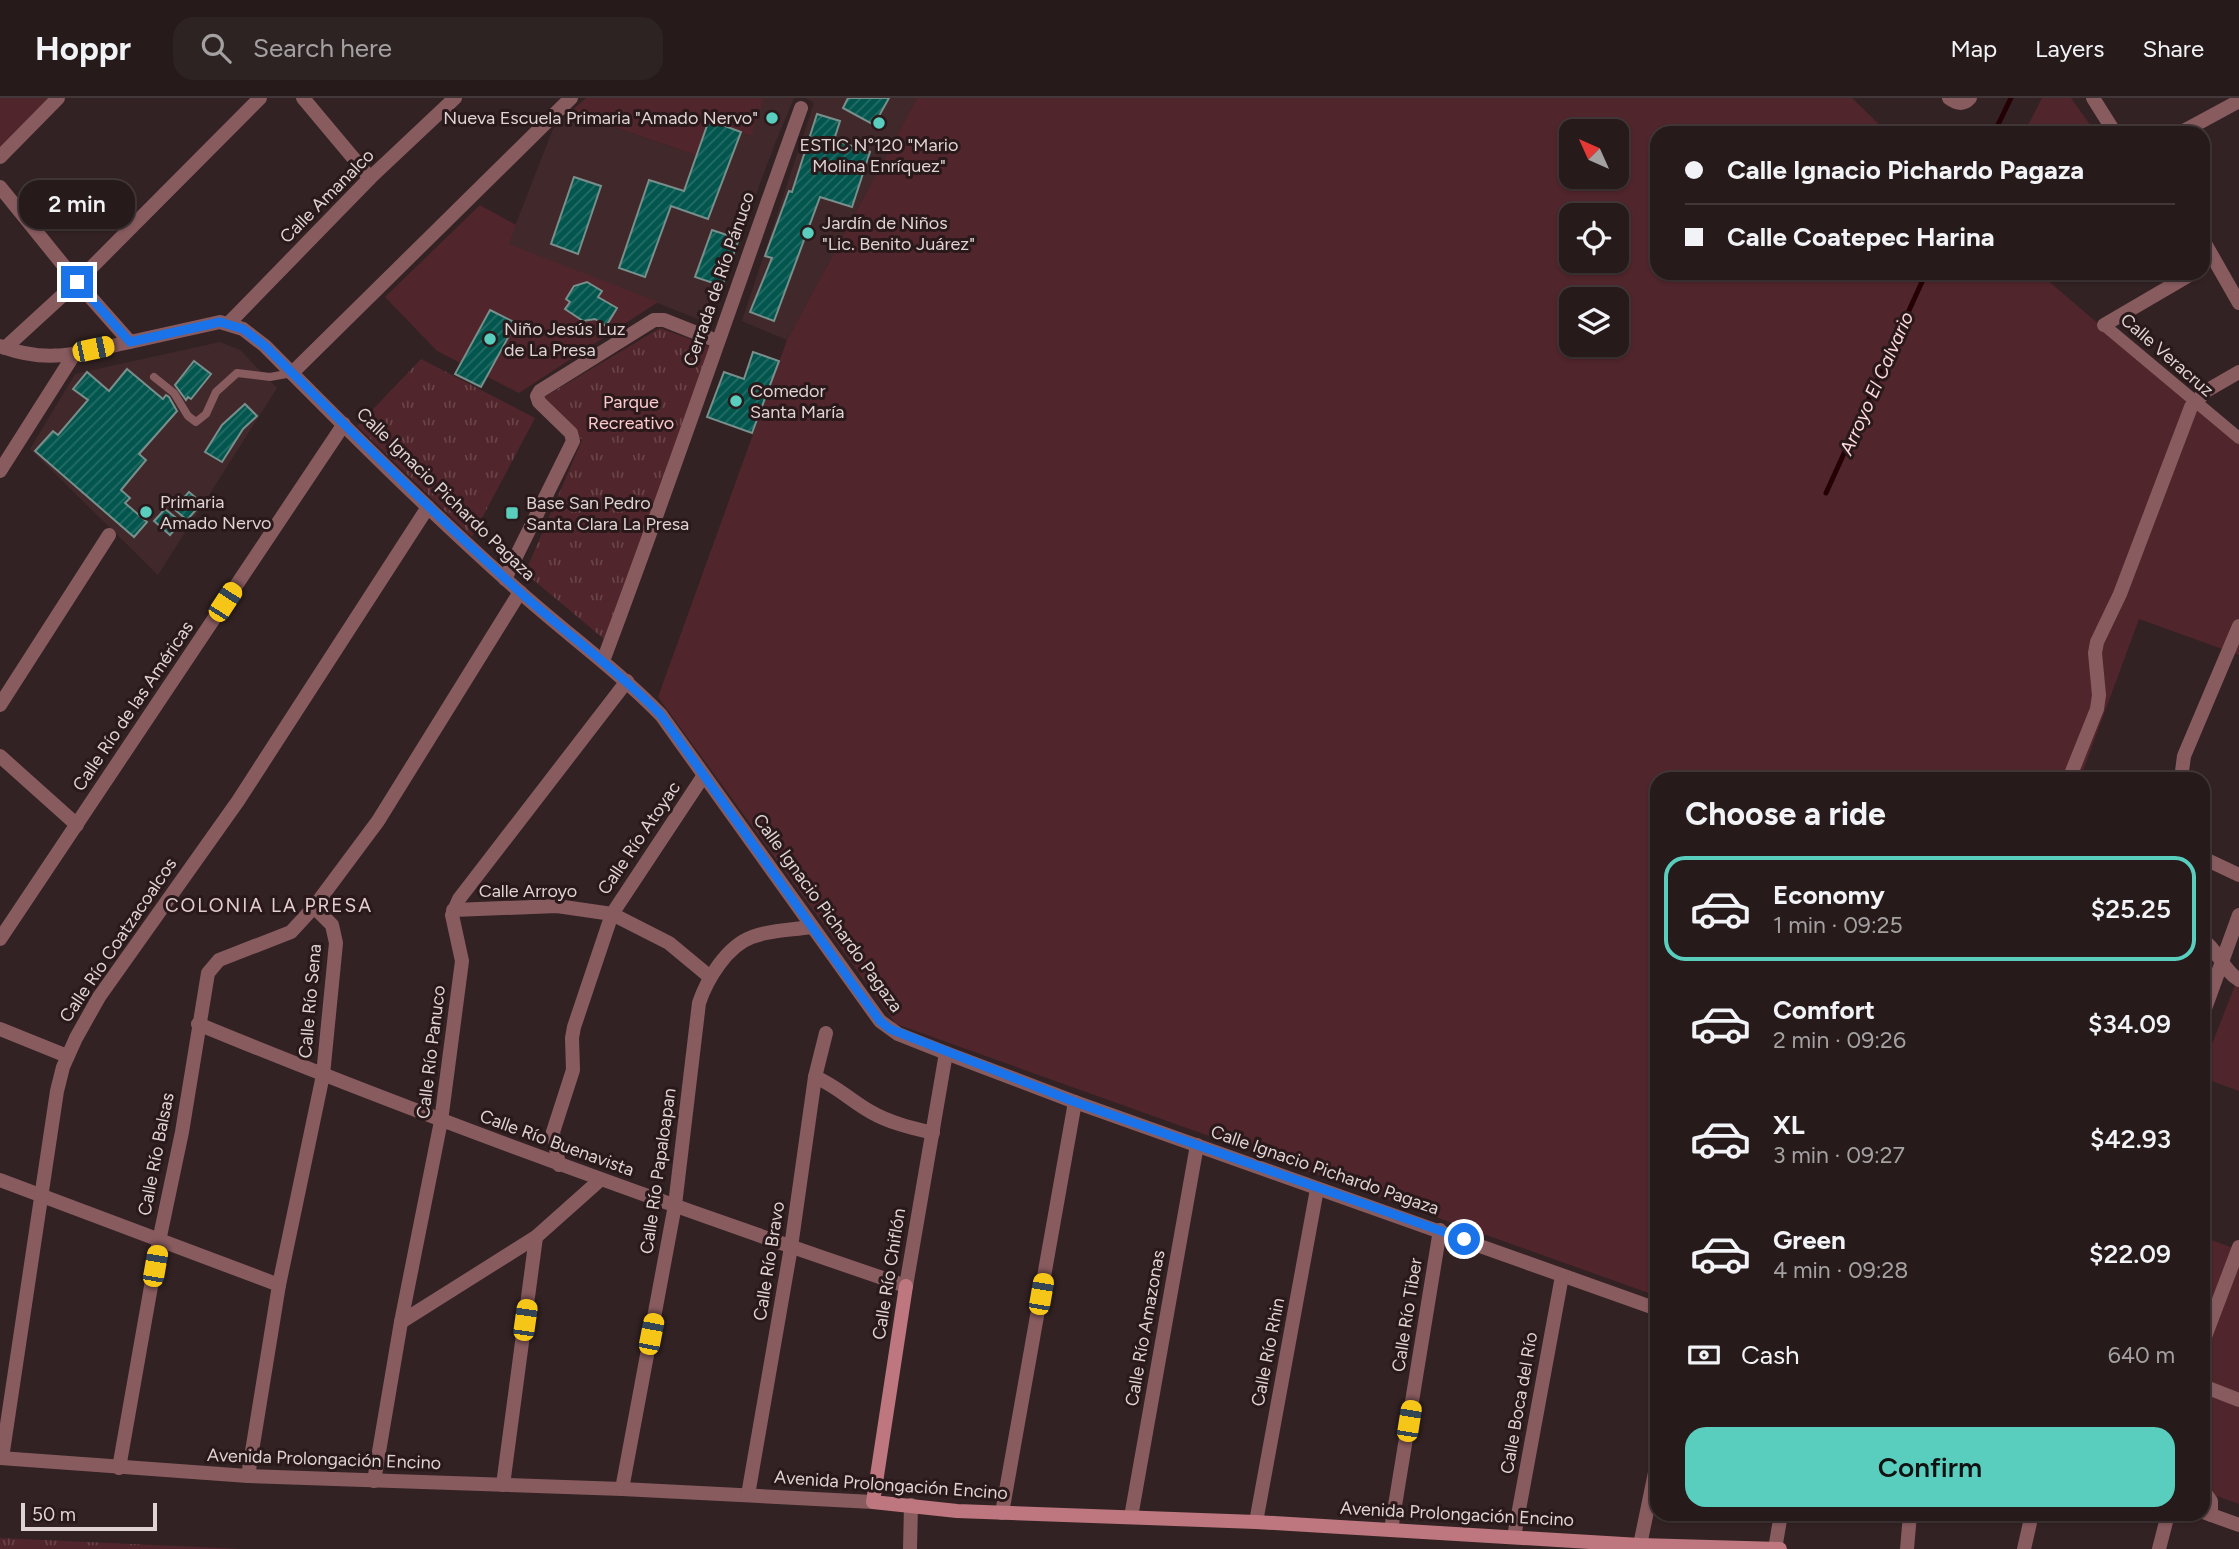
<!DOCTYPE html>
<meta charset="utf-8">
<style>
:root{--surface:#261a1a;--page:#2e2323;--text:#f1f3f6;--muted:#a4a1a2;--line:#423839;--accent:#59cebe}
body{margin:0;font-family:Figtree,sans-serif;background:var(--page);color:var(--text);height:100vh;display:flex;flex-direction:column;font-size:26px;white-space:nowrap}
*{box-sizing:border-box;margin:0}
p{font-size:23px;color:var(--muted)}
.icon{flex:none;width:38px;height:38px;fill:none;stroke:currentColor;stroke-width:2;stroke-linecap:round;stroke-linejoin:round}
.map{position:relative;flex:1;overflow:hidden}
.panel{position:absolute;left:1650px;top:674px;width:560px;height:749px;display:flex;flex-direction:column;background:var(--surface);border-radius:21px;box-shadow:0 2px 5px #0004,0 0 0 2px var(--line)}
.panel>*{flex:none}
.hud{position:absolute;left:1650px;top:28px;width:560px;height:154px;border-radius:21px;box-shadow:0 2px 5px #0004,0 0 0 2px var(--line);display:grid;align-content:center;height:154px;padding:0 35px;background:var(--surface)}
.needle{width:46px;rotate:315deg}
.tools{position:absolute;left:1559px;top:21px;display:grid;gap:14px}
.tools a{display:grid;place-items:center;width:70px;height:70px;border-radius:14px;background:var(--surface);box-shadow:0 2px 5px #0004,0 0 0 2px var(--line);font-size:35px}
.scale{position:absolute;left:21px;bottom:18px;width:136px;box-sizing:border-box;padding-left:7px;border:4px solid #dfd3d4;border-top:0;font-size:19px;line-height:24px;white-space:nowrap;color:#dfd3d4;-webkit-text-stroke:5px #29191a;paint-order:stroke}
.end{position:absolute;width:32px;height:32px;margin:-16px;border:9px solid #1a73e8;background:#fff;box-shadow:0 0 0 4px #fff}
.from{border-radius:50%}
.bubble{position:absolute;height:49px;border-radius:21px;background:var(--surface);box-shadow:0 2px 5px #0004,0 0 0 2px var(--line);font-size:23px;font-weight:600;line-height:49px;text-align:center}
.car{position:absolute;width:21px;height:42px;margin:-21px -10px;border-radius:9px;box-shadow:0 0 5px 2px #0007;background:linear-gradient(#f5c518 24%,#345 0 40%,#f5c518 0 76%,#345 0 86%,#f5c518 0)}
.hud b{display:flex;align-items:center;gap:24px;height:66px;font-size:26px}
.hud b+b{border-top:2px solid var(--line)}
.hud i{width:18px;height:18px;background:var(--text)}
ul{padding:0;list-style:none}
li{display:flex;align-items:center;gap:21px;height:105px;margin:0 14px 10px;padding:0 21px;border:4px solid transparent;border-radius:21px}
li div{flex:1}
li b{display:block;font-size:26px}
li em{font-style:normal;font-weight:600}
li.selected{border-color:var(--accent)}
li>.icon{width:63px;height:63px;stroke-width:1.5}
h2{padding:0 35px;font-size:32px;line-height:84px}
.pay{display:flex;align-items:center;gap:18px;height:77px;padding:0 35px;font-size:26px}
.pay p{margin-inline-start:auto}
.cta{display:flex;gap:14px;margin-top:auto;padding:14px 35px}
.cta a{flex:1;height:80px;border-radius:21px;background:var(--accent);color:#111;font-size:28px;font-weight:600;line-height:80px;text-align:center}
header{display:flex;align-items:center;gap:42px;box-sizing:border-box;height:98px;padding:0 35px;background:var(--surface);border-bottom:2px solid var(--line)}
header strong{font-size:33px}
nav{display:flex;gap:38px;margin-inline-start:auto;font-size:24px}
.search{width:490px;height:63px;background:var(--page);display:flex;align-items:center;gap:18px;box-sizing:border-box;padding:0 24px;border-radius:21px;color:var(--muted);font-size:26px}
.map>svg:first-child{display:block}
</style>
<header>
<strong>Hoppr</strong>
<div class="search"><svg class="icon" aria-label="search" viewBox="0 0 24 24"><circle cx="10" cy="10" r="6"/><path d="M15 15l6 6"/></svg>Search here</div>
<nav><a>Map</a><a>Layers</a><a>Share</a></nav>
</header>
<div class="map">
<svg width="2239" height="1451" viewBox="0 0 2239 1451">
<defs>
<pattern id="park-tufts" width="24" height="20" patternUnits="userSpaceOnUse" patternTransform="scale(1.75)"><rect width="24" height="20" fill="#50252b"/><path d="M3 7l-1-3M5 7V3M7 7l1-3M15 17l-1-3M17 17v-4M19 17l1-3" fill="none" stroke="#694449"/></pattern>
<pattern id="building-hatch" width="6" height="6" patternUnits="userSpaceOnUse" patternTransform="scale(1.75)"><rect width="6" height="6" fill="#02564e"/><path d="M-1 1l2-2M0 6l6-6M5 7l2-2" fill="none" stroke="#266d67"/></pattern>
</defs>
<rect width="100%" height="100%" fill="#332223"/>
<g fill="#41292b">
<polygon points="762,0 794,0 774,48 708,225 508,146 553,31 570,14 696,57 709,22 750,38"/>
<polygon points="806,0 917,0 787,242 742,223 814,5"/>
<polygon points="220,244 240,252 277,290 158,477 30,351 75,276"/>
</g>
<g fill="#50252b" fill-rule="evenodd">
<polygon points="0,0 58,0 0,60"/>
<polygon points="586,0 762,0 763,2 751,38 709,23 696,57 570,14"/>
<path d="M917 0H1852L1888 35H1657V175H2039L2239 346V557L2139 521 2080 681H1657V1198L896 926 658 599 787 242ZM1572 33H1617V79H1572ZM1572 117H1617V163H1572ZM1572 201H1617V247H1572Z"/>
<polygon points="2042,0 2071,0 2096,35 2024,35"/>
<polygon points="480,107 516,127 509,146 658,204 519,295 437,253 385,199"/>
<polygon points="2239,877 2239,993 2203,980 2203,969"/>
<polygon points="2203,1139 2239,1152 2239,1406 2203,1393"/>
</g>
<g fill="url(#park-tufts)">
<polygon points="660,230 714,250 604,541 525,475 582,342 541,301"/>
<polygon points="421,261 535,320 472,439 357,328"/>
<polygon points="0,1440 242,1451 0,1451"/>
</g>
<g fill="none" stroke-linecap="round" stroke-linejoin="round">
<g stroke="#240004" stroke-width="5">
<polyline points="1994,35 2011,0"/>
<polyline points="1826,395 1926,175"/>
</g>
</g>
<g fill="url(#building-hatch)" stroke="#788f8b" stroke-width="2">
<polygon points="848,0 889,0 874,27 843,10"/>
<polygon points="817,16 840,23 834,42 870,54 852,109 820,99 774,223 750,214 772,160 765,158 789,93 792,94"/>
<polygon points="709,22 741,34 708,121 671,108 645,179 619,170 649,82 684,93"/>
<polygon points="574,79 601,88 578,156 551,146"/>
<polygon points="712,132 739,141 722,188 695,179"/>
<polygon points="587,184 602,193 598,199 617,210 606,228 595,221 583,223 565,211 570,204 566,201 574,188"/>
<polygon points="490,212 516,225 481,289 455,276"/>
<polygon points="753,254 779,263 752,335 707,319 724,274 744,281"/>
<polygon points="194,263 211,276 191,301 188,299 186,302 175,287"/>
<polygon points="127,271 163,301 166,297 169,299 177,313 139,356 146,362 121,392 130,400 125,405 147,424 134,439 35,353 53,333 58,337 88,302 73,291 87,274 109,293"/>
<polygon points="245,306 257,318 243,331 222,364 205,354 222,327"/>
<polygon points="189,394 202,405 187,422 174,411"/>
<polygon points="165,411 181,424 170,437 154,423"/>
</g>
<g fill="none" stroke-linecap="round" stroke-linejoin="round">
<polyline stroke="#885b5f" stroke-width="8" points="154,279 174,295 188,318 196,324 206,316 216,294 237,275 270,279 292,275"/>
<polyline stroke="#885b5f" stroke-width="12" points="2104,227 2239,340"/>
<g stroke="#885b5f" stroke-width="14">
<polyline points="303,0 370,80"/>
<path d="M1949 0C1956 5 1963 8 1970 0"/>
<polyline points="2093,0 2115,35"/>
<polyline points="2180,35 2239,3"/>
<polyline points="2203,142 2239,205"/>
<polyline points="229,225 370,80 455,0"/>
<polyline points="2104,227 2193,175"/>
<path d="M0 248C50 267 81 254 130 244"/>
<polyline points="5,250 77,184 260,0"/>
<polyline points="292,275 571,0"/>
<polyline points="0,373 75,255"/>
<polyline points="505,481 573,343 571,335 539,304 537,298 540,293 654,222 664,222 717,243"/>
<path d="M603 563C672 380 735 194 801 10"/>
<polyline points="0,607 109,437"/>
<polyline points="0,658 77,727"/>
<polyline points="2069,681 2097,611 2099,597 2095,555 2097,544 2120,496 2191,309 2206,293 2239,274"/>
<polyline points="2181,681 2184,658 2239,528"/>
<polyline points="2203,760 2239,777"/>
<polyline points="453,812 557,808 612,816 669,845 710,879"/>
<polyline points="0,841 344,326"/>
<path d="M2203 842C2219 853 2221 870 2239 882"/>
<polyline points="2203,916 2239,817"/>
<path d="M198 926C431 1022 668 1107 906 1188"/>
<polyline points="0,931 67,958"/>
<polyline points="946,955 1075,1004 1657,1211"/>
<path d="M815 979C837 988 851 1003 871 1014 890 1025 912 1030 933 1035"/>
<polyline points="559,1067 553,1034 573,972 572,940 574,929 612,816 704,677"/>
<polyline points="0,1082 279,1187"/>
<polyline points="401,1224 536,1139 600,1082"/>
<polyline points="2203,1244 2239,1149"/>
<polyline points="2203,1288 2239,1302"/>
<polyline points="0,1360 248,1378 622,1391 873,1404"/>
<polyline points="2,1360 57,993 63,969 76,940 99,899 238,703 428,409"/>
<polyline points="119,1370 159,1143 182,1034 208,875 219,862 291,834 314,809 378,723 520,494"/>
<polyline points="248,1378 279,1187 323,977 336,845 332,827 314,809"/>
<polyline points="374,1383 401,1224 441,1023 462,863 452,817 459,801 627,583"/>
<polyline points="503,1387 536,1139"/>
<path d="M622 1391 675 1107 699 905C707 881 727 848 752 839 769 832 792 832 811 829"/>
<polyline points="2203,1392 2211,1403 2211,1417"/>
<polyline points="748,1397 791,1149 815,979 826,935"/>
<polyline points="2203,1414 2239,1427"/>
<polyline points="1002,1415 1075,1004"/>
<polyline points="1131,1419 1197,1047"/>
<polyline points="1256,1424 1317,1091"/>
<polyline points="1391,1432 1440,1132"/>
<polyline points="1514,1439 1562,1178"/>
<polyline points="1640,1447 1657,1365"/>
<polyline points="910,1451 911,1407"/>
<polyline points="1775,1451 1781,1416"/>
<polyline points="1907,1451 1910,1416"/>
<polyline points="2024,1451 2032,1416"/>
<polyline points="2159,1451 2167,1420"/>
</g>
<g stroke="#885b5f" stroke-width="14">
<polyline points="0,59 58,0"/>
<path d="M0 89 77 184 130 244 220 224 243 231 265 248C348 332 432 416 521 495 567 536 617 572 661 617L880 923 898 936 946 955 906 1188"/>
</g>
<polyline stroke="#be777e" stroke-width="14" points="906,1188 873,1404 957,1413 1256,1424 1640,1447 1780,1451"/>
</g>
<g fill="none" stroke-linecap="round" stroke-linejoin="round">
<path stroke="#1a73e8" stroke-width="9" d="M77 184 130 244 220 224 243 231 265 248C349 331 433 415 521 495 567 536 617 572 661 617L854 888 880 923 890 931 1075 1004 1464 1141"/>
</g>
<g fill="#59cebe" stroke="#29191a" stroke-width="2.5">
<circle cx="772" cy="20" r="7"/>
<circle cx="879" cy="25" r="7"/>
<circle cx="808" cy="135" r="7"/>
<circle cx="490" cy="241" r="7"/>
<circle cx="736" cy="303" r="7"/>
<circle cx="146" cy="414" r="7"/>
<rect x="505" y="408" width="14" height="14" rx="3.5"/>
</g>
<g text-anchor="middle" stroke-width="6" stroke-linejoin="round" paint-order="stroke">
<g font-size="18" fill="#dfd3d4" stroke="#29191a" text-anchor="start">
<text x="758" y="26" text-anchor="end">Nueva Escuela Primaria "Amado Nervo"</text>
<text x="879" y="53" text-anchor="middle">ESTIC N°120 "Mario<tspan x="879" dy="21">Molina Enríquez"</tspan></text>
<text x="822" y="131">Jardín de Niños<tspan x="822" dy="21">"Lic. Benito Juárez"</tspan></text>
<text x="504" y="237">Niño Jesús Luz<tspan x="504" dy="21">de La Presa</tspan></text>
<text x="750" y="299">Comedor<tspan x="750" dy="21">Santa María</tspan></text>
<text x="160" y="410">Primaria<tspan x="160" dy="21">Amado Nervo</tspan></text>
<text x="526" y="411">Base San Pedro<tspan x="526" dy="21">Santa Clara La Presa</tspan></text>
</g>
<g font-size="18" fill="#dfd3d4" stroke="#29191a">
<text transform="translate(327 98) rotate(-45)" y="6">Calle Amanalco</text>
<text transform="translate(719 181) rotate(-71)" y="6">Cerrada de Río Pánuco</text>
<text transform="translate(2167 257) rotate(41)" y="6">Calle Veracruz</text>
<text transform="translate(446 396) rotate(44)" y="6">Calle Ignacio Pichardo Pagaza</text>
<text transform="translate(133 608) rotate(-56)" y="6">Calle Río de las Américas</text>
<text transform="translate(639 740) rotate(-56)" y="6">Calle Río Atoyac</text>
<text x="528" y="799">Calle Arroyo</text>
<text transform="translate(828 815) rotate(54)" y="6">Calle Ignacio Pichardo Pagaza</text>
<text transform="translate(118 842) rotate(-56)" y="6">Calle Río Coatzacoalcos</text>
<text transform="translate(310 903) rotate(-85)" y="6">Calle Río Sena</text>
<text transform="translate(431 954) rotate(-83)" y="6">Calle Río Panuco</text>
<text transform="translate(557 1045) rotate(20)" y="6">Calle Río Buenavista</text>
<text transform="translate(156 1056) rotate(-79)" y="6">Calle Río Balsas</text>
<text transform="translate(1325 1072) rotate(19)" y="6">Calle Ignacio Pichardo Pagaza</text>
<text transform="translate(658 1073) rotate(-82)" y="6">Calle Río Papaloapan</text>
<text transform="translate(769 1163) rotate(-81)" y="6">Calle Río Bravo</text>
<text transform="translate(889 1176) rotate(-81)" y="6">Calle Río Chiflón</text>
<text transform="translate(1407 1217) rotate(-81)" y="6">Calle Río Tiber</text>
<text transform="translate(1145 1230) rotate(-80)" y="6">Calle Río Amazonas</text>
<text transform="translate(1268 1254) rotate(-79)" y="6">Calle Río Rhin</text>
<text transform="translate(1519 1305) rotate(-80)" y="6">Calle Boca del Río</text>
<text transform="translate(324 1361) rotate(2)" y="6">Avenida Prolongación Encino</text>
<text transform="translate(891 1387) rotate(4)" y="6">Avenida Prolongación Encino</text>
<text transform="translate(1457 1416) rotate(3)" y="6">Avenida Prolongación Encino</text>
</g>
<g font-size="18" fill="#fec9cc" stroke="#29191a">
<text x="631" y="310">Parque<tspan x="631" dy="21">Recreativo</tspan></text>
</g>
<g font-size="19" font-style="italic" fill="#fedadc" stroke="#29191a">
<text transform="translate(1876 285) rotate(-66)" y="7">Arroyo El Calvario</text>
</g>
<g font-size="19" letter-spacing="2" fill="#e5cecf" stroke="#29191a">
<text x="269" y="814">COLONIA LA PRESA</text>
</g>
</g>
</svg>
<div class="tools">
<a><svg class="needle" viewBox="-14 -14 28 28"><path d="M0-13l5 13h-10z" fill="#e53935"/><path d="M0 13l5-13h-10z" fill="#a4a1a2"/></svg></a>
<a><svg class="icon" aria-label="locate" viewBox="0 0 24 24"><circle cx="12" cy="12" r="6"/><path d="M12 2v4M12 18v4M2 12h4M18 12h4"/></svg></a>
<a><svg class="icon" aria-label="layers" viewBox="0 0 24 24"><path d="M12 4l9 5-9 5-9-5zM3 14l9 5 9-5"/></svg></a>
</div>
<div class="scale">50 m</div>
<i class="end from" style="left:1464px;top:1141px"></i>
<i class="end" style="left:77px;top:184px"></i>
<div class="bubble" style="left:19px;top:82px;width:116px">2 min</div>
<i class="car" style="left:93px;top:251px;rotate:78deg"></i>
<i class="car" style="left:225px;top:504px;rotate:33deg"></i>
<i class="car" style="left:155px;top:1168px;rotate:10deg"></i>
<i class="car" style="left:1041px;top:1196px;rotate:10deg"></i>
<i class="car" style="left:525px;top:1222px;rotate:8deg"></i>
<i class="car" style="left:651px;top:1236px;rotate:11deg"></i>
<i class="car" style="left:1409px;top:1323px;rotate:9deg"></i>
<div class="hud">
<b><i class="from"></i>Calle Ignacio Pichardo Pagaza</b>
<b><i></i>Calle Coatepec Harina</b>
</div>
<section class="panel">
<h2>Choose a ride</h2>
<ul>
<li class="selected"><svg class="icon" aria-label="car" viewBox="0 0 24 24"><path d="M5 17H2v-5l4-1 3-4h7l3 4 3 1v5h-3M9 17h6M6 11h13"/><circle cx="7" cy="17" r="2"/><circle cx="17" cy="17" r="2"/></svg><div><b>Economy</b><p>1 min · 09:25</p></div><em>$25.25</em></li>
<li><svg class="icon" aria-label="car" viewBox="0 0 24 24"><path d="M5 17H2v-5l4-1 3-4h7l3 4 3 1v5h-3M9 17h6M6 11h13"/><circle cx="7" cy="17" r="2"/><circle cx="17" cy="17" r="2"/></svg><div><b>Comfort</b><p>2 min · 09:26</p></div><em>$34.09</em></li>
<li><svg class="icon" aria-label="car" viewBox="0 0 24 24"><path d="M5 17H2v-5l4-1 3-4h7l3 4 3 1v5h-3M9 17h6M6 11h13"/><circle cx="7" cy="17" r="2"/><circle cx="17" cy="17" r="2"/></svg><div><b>XL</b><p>3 min · 09:27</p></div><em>$42.93</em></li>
<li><svg class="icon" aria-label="car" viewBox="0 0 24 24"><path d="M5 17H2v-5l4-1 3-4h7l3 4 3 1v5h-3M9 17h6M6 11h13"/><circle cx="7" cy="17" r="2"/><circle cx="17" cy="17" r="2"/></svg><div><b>Green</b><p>4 min · 09:28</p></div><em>$22.09</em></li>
</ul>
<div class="pay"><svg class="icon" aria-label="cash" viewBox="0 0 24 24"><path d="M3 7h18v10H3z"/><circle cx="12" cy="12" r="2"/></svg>Cash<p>640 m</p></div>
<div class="cta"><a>Confirm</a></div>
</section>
</div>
